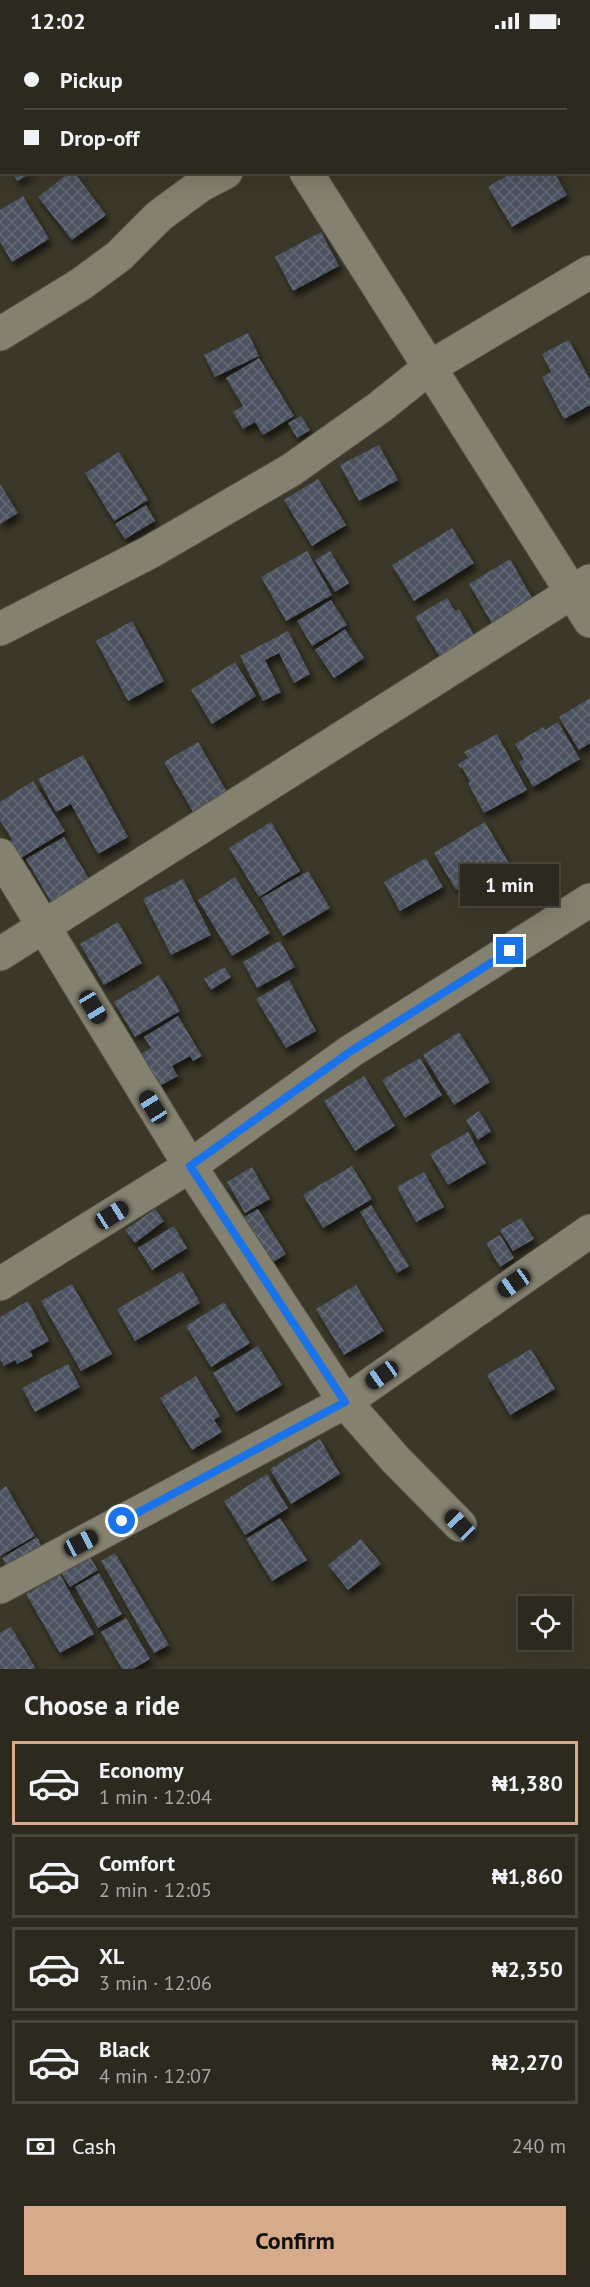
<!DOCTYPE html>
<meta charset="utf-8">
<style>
:root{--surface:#2c2a1f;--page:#343228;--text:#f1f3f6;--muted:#a6a7a4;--line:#48463d;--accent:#d6ab8b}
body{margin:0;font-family:"PT Sans",sans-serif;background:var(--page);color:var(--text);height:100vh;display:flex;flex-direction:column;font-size:22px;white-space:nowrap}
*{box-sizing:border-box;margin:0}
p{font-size:20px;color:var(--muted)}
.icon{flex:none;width:33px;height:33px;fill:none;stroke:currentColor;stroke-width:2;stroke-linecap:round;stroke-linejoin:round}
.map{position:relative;height:1627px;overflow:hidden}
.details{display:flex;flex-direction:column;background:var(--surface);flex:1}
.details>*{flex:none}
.banner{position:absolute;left:0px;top:0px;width:591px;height:132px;box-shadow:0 6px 24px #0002,0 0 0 2px var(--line);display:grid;align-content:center;height:132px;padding:0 24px;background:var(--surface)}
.buttons{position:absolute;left:518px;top:1554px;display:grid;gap:12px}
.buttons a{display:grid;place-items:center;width:54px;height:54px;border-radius:0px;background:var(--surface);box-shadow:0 6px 24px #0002,0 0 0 2px var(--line);font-size:30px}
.end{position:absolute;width:27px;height:27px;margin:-14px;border:8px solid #1a73e8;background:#fff;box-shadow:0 0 0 3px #fff}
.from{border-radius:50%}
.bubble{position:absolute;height:42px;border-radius:0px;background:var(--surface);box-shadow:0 6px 24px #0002,0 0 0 2px var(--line);font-size:20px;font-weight:600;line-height:42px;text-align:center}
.car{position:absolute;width:18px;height:36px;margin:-18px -9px;border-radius:8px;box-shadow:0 0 4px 2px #0007;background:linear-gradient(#222 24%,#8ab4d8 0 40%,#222 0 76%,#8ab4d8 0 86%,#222 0)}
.banner b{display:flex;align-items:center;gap:21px;height:57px;font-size:22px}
.banner b+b{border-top:2px solid var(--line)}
.banner i{width:15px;height:15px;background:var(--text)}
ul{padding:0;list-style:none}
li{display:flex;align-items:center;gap:18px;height:84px;margin:0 12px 9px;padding:0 12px;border:3px solid var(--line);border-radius:0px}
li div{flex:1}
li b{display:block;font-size:22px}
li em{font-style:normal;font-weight:600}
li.current{border-color:var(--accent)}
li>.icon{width:54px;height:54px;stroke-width:1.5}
h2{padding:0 24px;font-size:27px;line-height:72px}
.pay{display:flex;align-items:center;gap:15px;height:66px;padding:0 24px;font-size:22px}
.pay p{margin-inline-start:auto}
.button{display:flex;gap:12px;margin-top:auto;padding:12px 24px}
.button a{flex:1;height:69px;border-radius:0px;background:var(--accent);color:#111;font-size:24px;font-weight:600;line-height:69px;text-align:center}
.status{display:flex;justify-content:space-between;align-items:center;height:42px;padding:0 30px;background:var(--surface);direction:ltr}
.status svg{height:16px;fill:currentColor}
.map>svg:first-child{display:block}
</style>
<div class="status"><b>12:02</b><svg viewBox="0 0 49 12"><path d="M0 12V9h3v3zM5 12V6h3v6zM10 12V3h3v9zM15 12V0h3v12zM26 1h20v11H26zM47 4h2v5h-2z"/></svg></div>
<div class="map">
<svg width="590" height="1627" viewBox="0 0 590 1627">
<defs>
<pattern id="building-cross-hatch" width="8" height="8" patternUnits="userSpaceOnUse" patternTransform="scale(1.5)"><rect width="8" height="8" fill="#4b5260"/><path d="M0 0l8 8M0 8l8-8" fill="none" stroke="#656a76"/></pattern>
<filter id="shadow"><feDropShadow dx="3.5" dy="6" stdDeviation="3" flood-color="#0009"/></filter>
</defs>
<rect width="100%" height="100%" fill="#3b3829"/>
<g fill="url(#building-cross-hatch)" filter="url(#shadow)">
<polygon points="13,130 33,130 17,139"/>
<polygon points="70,130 74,130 106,173 72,198 38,155"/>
<polygon points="513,130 554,130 567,153 512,185 488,145"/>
<polygon points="23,154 49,197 12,220 0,200 0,168"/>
<polygon points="321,190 339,224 293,249 275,215"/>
<polygon points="248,291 259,314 215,335 204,313"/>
<polygon points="569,298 590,338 590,363 564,377 542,335 551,330 542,312"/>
<polygon points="259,316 294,374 263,393 255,380 243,387 233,370 243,364 226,336"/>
<polygon points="301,374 310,388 297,396 288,381"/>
<polygon points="379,403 398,438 359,459 340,423"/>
<polygon points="119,410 148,458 114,479 85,431"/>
<polygon points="318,437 346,483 312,504 284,458"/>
<polygon points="0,442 18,471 0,482"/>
<polygon points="146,463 155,479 125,497 115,482"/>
<polygon points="452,486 474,521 414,559 392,523"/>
<polygon points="307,509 332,553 286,579 261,535"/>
<polygon points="330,509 349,541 335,550 315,518"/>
<polygon points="510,517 538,566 497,590 469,542"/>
<polygon points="447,556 455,569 459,567 476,596 441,617 415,575"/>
<polygon points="331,558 347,583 312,604 297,579"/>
<polygon points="132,579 164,639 128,659 96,599"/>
<polygon points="345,587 364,616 334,636 315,608"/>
<polygon points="288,589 310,632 294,641 279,611 265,618 281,650 263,659 240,614"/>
<polygon points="235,620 256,654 212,682 191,648"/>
<polygon points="590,656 590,701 579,708 559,675"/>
<polygon points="558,680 580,717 533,745 519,720 524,717 515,702 543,685 545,688"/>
<polygon points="497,692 527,748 484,771 468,741 470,740 462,725 460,726 458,722 468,716 464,710"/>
<polygon points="198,700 230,755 196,775 164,720"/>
<polygon points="83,713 128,795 98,812 71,762 56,770 38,737"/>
<polygon points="33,739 65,789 16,819 5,802 12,798 0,778 0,760"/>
<polygon points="271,780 300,829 259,855 229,806"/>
<polygon points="485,780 509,821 498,828 500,832 472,849 468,842 456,848 434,811"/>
<polygon points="64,795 92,842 54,865 26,817"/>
<polygon points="426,816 443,845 400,869 384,840"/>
<polygon points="308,829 330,866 283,894 261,856"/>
<polygon points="235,835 270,891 232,914 198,858"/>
<polygon points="183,837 211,893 171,913 143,857"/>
<polygon points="118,880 142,921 104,943 80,902"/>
<polygon points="280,899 295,925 257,946 243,920"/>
<polygon points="224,925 231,935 211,948 204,937"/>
<polygon points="159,933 180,969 135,995 114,960"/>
<polygon points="289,938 316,989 286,1006 256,957"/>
<polygon points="178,974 202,1014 193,1019 190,1014 172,1024 178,1034 156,1046 141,1012 151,1006 144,995"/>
<polygon points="459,990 490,1040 454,1063 423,1013"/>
<polygon points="420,1016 442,1053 405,1076 382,1038"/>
<polygon points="364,1034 395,1084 355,1109 324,1059"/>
<polygon points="479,1069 491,1089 478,1098 466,1078"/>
<polygon points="468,1090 486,1121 448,1143 430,1112"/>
<polygon points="352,1124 372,1157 323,1186 303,1153"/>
<polygon points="252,1125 270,1157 245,1171 227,1140"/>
<polygon points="424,1130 444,1165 416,1180 397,1145"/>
<polygon points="371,1163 409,1224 397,1231 360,1170"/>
<polygon points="155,1167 164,1179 135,1201 125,1188"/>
<polygon points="258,1167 286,1212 270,1222 241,1177"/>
<polygon points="521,1176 534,1197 513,1209 500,1188"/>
<polygon points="174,1184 187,1206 152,1228 138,1206"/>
<polygon points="500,1193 514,1216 500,1225 486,1201"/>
<polygon points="182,1229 200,1261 135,1299 117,1267"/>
<polygon points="72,1242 112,1312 81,1329 41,1259"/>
<polygon points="356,1243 384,1289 344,1313 316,1267"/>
<polygon points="28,1259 49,1299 30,1309 33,1314 17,1322 15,1318 4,1324 0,1317 0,1275"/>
<polygon points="224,1260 250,1301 211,1325 186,1284"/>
<polygon points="258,1304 282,1343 236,1370 213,1331"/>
<polygon points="531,1307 555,1347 510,1373 487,1333"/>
<polygon points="68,1322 80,1345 35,1370 22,1346"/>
<polygon points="196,1334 220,1374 214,1378 222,1390 192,1408 160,1356"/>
<polygon points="320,1397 340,1432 291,1462 270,1427"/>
<polygon points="267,1432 288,1466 245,1493 224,1459"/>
<polygon points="6,1444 35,1494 0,1514 0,1448"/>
<polygon points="280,1476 307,1518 272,1539 246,1497"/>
<polygon points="37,1495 43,1507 9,1527 2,1516"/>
<polygon points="361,1497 381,1522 348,1548 328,1523"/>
<polygon points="115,1511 169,1603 154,1611 101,1519"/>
<polygon points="89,1514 98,1528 70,1545 61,1530"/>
<polygon points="99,1531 122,1572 98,1586 75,1545"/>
<polygon points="60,1533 94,1592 60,1611 26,1552"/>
<polygon points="126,1576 150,1617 133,1627 122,1627 101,1590"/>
<polygon points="11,1585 36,1627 0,1627 0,1591"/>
</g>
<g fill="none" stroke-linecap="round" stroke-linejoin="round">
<defs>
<g id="minor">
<polyline points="225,0 226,2"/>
<polyline points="443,2 445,0"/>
<polyline points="306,130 590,579"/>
<polyline points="0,292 81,242 119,214 159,174 201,143 226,130"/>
<polyline points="0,587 150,510 291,428 380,365 430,325 590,230"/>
<polyline points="0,813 190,1124 345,1360 396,1418 460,1483"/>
<polyline points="0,912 590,539"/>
<polyline points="0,1242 190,1124 351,1009 590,858"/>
<polyline points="0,1545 345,1360 590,1189"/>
</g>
</defs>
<use href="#minor" stroke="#575448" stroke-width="35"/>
<use href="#minor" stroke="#848170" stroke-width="33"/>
</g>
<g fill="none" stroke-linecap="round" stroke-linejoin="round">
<polyline stroke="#1a73e8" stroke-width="8" points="122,1479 345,1360 190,1124 351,1009 510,909"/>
</g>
</svg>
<div class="buttons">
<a><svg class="icon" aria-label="locate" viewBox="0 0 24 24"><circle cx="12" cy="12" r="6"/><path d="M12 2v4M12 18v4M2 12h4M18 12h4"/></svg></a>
</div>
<i class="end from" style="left:122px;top:1479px"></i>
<i class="end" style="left:510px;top:909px"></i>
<div class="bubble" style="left:460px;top:822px;width:99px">1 min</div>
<i class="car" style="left:93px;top:965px;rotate:149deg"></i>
<i class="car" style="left:153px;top:1065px;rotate:328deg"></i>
<i class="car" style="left:112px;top:1173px;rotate:58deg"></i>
<i class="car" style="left:514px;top:1241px;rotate:235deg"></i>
<i class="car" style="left:382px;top:1333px;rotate:235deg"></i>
<i class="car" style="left:460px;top:1483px;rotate:316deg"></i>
<i class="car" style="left:81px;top:1501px;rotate:62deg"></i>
<div class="banner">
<b><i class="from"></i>Pickup</b>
<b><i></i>Drop-off</b>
</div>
</div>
<section class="details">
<h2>Choose a ride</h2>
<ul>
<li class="current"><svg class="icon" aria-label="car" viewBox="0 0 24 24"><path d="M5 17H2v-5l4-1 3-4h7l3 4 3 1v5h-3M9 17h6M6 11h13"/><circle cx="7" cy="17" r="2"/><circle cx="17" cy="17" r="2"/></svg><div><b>Economy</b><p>1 min · 12:04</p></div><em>₦1,380</em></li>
<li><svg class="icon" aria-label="car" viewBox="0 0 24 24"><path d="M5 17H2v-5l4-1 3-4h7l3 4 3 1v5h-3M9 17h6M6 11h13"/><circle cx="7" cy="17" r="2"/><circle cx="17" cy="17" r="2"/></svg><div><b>Comfort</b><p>2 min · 12:05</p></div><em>₦1,860</em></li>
<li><svg class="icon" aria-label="car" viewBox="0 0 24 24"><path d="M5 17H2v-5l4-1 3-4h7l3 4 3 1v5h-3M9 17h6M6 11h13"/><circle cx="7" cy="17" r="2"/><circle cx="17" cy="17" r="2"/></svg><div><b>XL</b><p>3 min · 12:06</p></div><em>₦2,350</em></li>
<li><svg class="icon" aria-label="car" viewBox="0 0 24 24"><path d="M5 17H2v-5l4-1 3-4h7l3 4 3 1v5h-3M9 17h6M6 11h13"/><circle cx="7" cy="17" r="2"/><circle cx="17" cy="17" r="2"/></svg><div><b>Black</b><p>4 min · 12:07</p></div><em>₦2,270</em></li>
</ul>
<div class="pay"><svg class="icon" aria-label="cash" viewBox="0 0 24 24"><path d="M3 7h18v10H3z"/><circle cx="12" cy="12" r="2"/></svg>Cash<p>240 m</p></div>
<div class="button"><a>Confirm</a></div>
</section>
